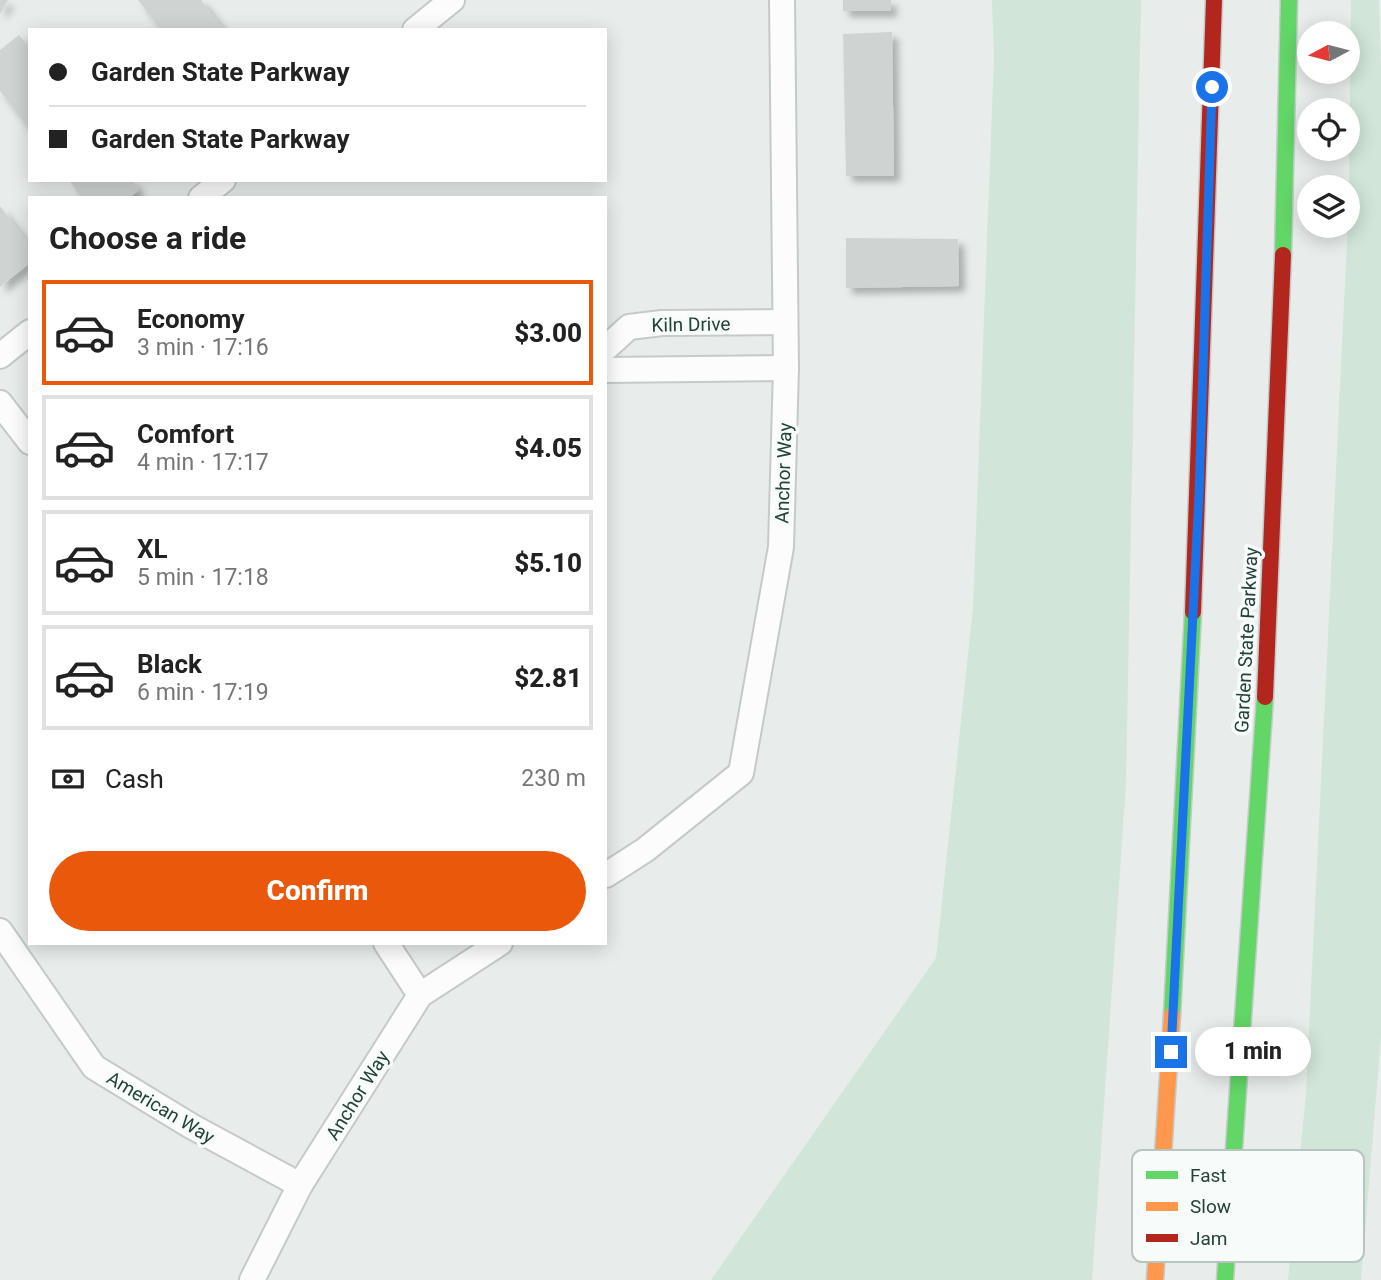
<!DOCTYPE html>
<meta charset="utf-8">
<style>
:root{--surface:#fff;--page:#f2f2f2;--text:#222;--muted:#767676;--line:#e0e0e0;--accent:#ea580c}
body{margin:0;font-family:Roboto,sans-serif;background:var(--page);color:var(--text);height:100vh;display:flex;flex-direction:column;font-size:26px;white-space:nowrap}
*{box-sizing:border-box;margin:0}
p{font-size:23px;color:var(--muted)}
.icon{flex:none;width:38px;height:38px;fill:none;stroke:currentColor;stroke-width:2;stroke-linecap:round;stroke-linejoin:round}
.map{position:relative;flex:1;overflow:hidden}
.sheet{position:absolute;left:28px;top:196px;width:579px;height:749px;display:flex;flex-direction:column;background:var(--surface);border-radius:0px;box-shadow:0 4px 18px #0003}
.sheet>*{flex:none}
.top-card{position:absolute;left:28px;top:28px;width:579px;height:154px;border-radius:0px;box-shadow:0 4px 18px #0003;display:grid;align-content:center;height:154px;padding:0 21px;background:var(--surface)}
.needle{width:46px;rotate:263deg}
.fabs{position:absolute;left:1297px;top:21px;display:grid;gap:14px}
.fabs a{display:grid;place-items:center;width:63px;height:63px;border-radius:50%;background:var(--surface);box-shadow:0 4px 18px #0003;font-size:35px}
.end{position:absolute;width:32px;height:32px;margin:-16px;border:9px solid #1a73e8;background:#fff;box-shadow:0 0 0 4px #fff}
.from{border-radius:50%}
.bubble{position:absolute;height:49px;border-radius:24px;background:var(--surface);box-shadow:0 4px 18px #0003;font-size:23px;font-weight:800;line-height:49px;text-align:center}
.top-card b{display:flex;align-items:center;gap:24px;height:66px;font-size:26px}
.top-card b+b{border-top:2px solid var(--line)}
.top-card i{width:18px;height:18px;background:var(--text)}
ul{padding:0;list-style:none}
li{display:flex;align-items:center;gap:21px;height:105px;margin:0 14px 10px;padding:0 7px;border:4px solid var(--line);border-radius:0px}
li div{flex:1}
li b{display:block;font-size:26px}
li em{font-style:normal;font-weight:800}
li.on{border-color:var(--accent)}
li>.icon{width:63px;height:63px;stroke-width:1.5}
h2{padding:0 21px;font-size:32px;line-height:84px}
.pay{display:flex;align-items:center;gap:18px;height:77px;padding:0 21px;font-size:26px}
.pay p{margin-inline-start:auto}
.primary-button{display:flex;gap:14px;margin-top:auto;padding:14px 21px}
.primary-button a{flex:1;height:80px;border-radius:42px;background:var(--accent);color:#fff;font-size:28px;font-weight:800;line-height:80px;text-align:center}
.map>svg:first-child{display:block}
</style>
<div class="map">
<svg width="1381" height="1280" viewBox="0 0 1381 1280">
<defs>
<filter id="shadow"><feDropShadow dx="6" dy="6" stdDeviation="3.5" flood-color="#0004"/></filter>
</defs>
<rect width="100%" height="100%" fill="#e8edeb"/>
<g fill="#d1e6d8">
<polygon points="992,0 1141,0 1126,784 1092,1280 711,1280 936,958 973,607 994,57"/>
<polygon points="1351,0 1379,0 1381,69 1381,1037 1361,1280 1288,1280 1306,1093 1349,199"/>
</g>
<g fill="#cfd4d2" filter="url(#shadow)">
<polygon points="0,0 8,0 0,14"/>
<polygon points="138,0 201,0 224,30 161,30"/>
<rect x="843" y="0" width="48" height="11"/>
<polygon points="892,32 894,176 846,176 843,34"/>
<polygon points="19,35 30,48 30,130 0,91 0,50"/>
<polygon points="69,180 132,180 139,190 129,198 82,198"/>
<polygon points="0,206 30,245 30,263 0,287"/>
<polygon points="846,238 958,239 959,286 846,288"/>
</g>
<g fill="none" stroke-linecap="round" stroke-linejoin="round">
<defs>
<g id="street">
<polyline points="415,30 452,0"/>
<polyline points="201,198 223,180"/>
<polyline points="606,348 629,327 662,323 784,322"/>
<polyline points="0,356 30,332"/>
<polyline points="606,370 786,368"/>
<polyline points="0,403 30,442"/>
<polyline points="606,875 645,850 741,773 781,547 786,368 782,0"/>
<polyline points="0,931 94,1067 191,1126 300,1185"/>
<polyline points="386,943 420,995"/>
<polyline points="252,1280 300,1185 420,995 500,943"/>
</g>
<g id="fast">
<polyline points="1283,255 1289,0"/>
<polyline points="1172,1015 1193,612"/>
<polyline points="1225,1280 1265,697"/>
</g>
<polyline id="slow" points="1155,1280 1172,1015"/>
<g id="jam">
<polyline points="1193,612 1214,0"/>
<polyline points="1265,697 1283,255"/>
</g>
</defs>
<use href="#street" stroke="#c5cac8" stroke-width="28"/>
<use href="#fast" stroke="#c3ccc9" stroke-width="19"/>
<use href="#slow" stroke="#c3ccc9" stroke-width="19"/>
<use href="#jam" stroke="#c3ccc9" stroke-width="19"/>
<use href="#street" stroke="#fcfcfc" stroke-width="24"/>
<use href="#fast" stroke="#63d668" stroke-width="16"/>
<use href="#slow" stroke="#ff974d" stroke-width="16"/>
<use href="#jam" stroke="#b3261e" stroke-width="16"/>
</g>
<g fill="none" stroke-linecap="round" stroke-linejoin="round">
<polyline stroke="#1a73e8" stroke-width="9" points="1171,1052 1199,493 1212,87"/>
</g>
<g text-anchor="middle" stroke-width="7" stroke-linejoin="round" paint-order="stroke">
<g font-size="19" fill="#24423a" stroke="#f7fbf9">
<text transform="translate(691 324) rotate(-1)" y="7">Kiln Drive</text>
<text transform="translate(783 473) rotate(-88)" y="7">Anchor Way</text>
<text transform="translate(1246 640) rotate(-87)" y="7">Garden State Parkway</text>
<text transform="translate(357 1095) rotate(-58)" y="7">Anchor Way</text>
<text transform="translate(161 1107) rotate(31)" y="7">American Way</text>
</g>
</g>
<rect x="1132" y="1150" width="232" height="112" rx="10" fill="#f7fbf9" stroke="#b8c4c0" stroke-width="2"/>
<rect x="1146" y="1171" width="32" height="8" fill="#63d668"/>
<rect x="1146" y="1202" width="32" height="9" fill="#ff974d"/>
<rect x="1146" y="1234" width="32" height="8" fill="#b3261e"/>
<g font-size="19" fill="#24423a">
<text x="1190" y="1182">Fast</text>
<text x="1190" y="1213">Slow</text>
<text x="1190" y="1245">Jam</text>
</g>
</svg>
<div class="fabs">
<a><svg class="needle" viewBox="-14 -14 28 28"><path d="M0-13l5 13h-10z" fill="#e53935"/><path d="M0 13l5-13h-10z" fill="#767676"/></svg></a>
<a><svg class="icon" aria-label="locate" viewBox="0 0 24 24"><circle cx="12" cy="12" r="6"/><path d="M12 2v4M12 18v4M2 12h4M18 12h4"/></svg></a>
<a><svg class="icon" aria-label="layers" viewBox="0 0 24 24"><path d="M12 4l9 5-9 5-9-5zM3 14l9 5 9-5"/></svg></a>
</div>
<i class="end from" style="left:1212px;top:87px"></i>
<i class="end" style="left:1171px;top:1052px"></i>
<div class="bubble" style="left:1195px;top:1027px;width:116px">1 min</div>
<div class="top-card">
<b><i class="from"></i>Garden State Parkway</b>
<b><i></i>Garden State Parkway</b>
</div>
<section class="sheet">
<h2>Choose a ride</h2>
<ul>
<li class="on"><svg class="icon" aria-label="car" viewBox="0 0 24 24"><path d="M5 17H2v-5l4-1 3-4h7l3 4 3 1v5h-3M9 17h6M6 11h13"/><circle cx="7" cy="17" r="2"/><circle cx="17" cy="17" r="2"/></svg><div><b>Economy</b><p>3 min · 17:16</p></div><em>$3.00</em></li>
<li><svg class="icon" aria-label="car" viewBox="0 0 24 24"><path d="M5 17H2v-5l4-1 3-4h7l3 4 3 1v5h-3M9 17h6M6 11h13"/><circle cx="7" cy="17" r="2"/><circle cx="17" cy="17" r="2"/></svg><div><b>Comfort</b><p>4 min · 17:17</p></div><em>$4.05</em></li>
<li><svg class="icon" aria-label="car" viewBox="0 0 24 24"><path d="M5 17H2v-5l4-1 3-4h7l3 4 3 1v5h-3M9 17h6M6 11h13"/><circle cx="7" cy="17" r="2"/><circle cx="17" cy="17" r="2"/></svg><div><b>XL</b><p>5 min · 17:18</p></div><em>$5.10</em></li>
<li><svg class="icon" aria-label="car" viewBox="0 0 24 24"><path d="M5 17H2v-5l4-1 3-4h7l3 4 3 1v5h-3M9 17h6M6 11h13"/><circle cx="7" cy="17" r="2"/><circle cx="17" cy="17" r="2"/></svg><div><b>Black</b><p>6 min · 17:19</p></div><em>$2.81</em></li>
</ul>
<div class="pay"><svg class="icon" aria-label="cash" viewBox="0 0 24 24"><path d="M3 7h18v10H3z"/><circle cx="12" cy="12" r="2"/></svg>Cash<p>230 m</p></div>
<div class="primary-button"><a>Confirm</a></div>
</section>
</div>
